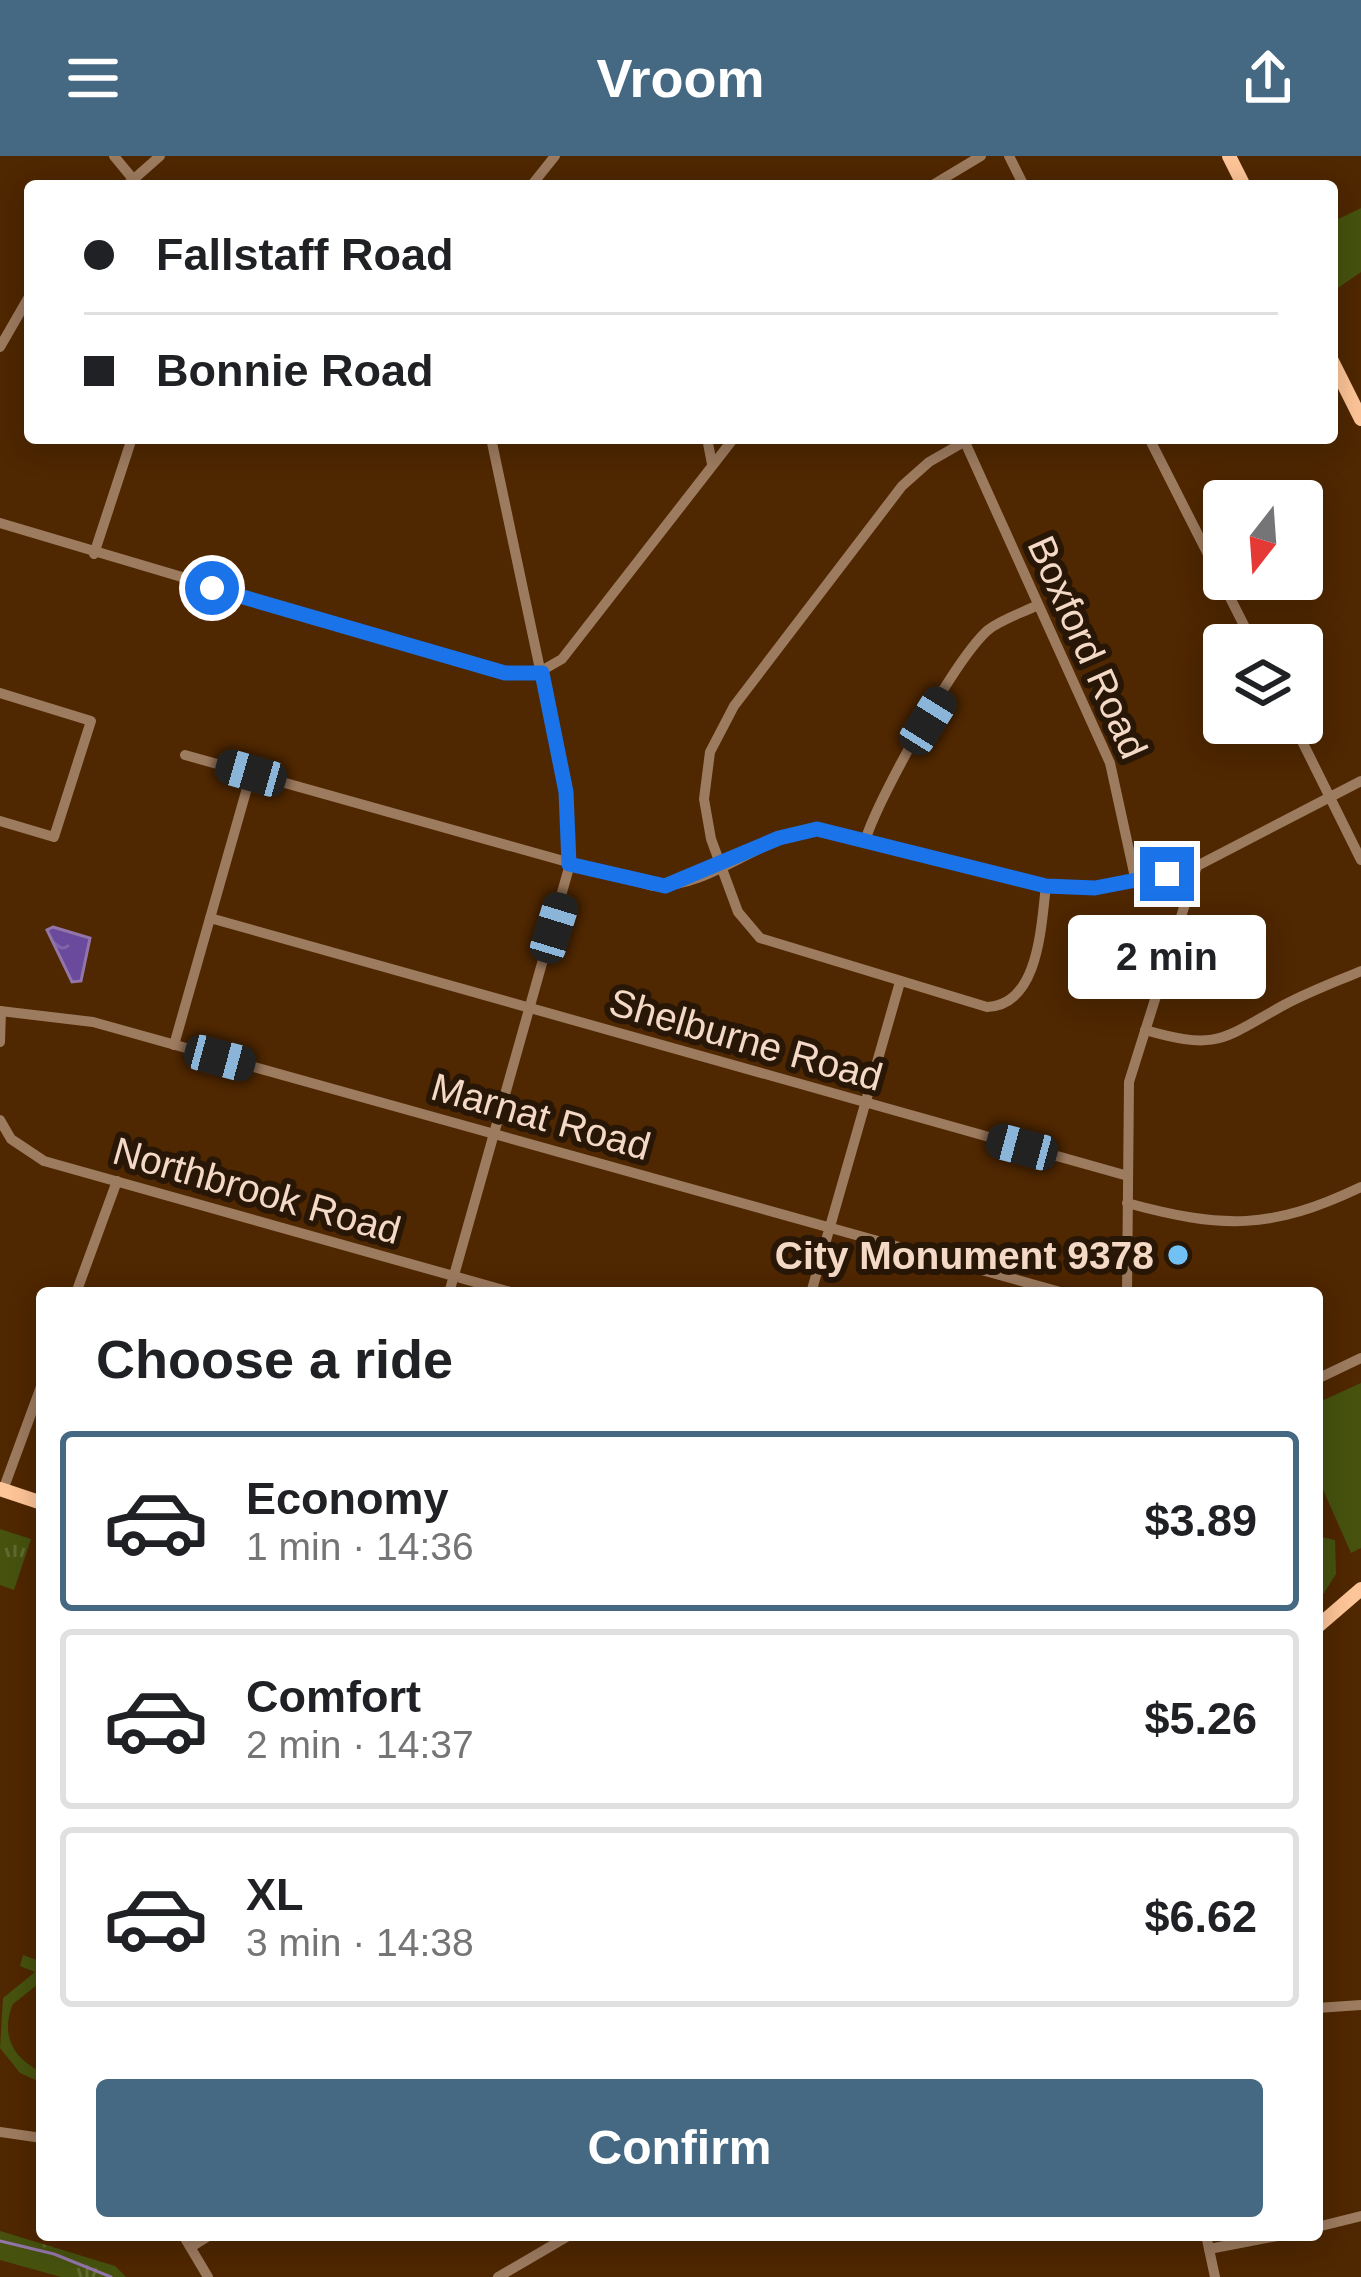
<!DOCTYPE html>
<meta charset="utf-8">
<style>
:root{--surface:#fff;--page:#f2f2f2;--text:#202124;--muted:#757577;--line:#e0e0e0;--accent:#456982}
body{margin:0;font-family:Helvetica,sans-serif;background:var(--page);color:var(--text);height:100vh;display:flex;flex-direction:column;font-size:45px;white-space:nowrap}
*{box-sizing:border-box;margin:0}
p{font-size:39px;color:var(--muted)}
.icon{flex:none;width:66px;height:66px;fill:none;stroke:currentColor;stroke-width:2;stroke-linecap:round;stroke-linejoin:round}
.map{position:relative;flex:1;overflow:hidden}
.side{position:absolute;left:36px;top:1131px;width:1287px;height:954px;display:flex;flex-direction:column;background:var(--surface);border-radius:12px;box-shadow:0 6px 30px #0003}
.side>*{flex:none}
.guide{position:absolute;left:24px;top:24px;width:1314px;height:264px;border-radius:12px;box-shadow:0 6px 30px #0003;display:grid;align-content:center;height:264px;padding:0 60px;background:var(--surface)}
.needle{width:78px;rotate:197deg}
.controls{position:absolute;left:1203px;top:324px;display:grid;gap:24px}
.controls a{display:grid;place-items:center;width:120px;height:120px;border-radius:12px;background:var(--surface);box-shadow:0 6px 30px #0003;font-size:60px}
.end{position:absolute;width:54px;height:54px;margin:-27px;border:15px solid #1a73e8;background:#fff;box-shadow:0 0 0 6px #fff}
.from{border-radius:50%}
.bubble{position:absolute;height:84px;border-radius:12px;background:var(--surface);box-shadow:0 6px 30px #0003;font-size:39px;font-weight:700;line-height:84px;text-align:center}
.car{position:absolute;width:36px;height:72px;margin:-36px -18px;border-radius:15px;box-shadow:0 0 9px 3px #0007;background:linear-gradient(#222 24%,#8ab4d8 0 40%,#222 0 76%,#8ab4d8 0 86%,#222 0)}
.guide b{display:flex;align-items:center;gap:42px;height:114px;font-size:45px}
.guide b+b{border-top:3px solid var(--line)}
.guide i{width:30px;height:30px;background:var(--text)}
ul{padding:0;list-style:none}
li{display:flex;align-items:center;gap:36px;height:180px;margin:0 24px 18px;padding:0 36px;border:6px solid var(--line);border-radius:12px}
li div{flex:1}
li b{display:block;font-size:45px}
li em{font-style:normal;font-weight:700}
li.on{border-color:var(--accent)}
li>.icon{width:108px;height:108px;stroke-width:1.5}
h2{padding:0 60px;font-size:54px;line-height:144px}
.cta{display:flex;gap:24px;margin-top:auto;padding:24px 60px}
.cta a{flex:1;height:138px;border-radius:12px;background:var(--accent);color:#fff;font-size:48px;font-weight:700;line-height:138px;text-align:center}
header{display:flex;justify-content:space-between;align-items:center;height:156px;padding:0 60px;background:var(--accent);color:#fff;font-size:54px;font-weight:700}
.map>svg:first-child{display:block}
</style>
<header><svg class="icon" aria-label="menu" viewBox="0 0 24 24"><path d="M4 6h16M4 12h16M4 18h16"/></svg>Vroom<svg class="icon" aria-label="share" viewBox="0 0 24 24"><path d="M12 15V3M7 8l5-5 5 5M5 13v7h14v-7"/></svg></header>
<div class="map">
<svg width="1361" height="2121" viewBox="0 0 1361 2121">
<defs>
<pattern id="grass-tufts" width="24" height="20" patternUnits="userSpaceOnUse" patternTransform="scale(3)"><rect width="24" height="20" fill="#46520e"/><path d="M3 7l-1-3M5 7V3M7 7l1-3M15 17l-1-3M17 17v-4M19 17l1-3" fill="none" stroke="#616a30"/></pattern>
<pattern id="water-ripples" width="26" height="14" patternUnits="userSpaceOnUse" patternTransform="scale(3)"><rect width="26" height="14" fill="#6a4a9c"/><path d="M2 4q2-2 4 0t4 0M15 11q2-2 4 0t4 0" fill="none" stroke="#8064a8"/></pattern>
</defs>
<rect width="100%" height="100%" fill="#4f2700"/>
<g fill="url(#grass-tufts)">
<polygon points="0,1373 31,1383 14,1434 0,1429"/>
<polygon points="0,2075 115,2110 126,2121 61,2121 0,2104"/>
</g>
<g fill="#46520e">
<polygon points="1361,52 1361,116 1332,136 1332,66"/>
<polygon points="1361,1227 1361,1392 1351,1397 1317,1320 1317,1247"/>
<polygon points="1317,1380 1335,1384 1336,1418 1317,1448"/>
<path d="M23 1799 42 1806V1825L13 1848C0 1878 13 1903 42 1916V1927L20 1917 0 1892 3 1842 35 1816 20 1810Z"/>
</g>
<polygon fill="url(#water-ripples)" stroke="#9375a9" stroke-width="3" points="53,771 90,782 81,825 72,826 47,774"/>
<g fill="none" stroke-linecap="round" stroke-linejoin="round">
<polyline stroke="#9375a9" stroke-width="3" points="0,2085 54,2098 111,2121"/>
<g stroke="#9d7b5f" stroke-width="10">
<polyline points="114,0 133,23"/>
<polyline points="1009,0 1024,30"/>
<polyline points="126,30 160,0"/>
<polyline points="531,30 555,0"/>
<polyline points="931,30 981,0"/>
<polyline points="0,191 30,139"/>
<polyline points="707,282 712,308"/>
<polyline points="1149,282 1254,489"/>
<polyline points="964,284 1110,607 1136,726"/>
<path d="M964 286 929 306 902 330 734 550 710 596 704 643 711 683 738 756 760 782 987 851C1039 849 1041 770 1046 730"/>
<polyline points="0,367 505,517 534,519 562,503 734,282"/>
<polyline points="94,398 132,282"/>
<polyline points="0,537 91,565 54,681 0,665"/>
<polyline points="1293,567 1361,704"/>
<path d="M185 599 653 730C712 732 759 680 817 673L1046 730H1115L1197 710"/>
<path d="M866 682C880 639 956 502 988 474 1002 463 1022 457 1038 449"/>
<polyline points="210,762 1128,1020"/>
<polyline points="0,855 93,866 1064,1137"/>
<path d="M1145 874C1219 895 1222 883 1284 849 1308 836 1335 826 1361 815"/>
<polyline points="0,886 1,855"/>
<polyline points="174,889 251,618"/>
<polyline points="0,964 11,983 44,1005 514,1137"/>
<path d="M1127 1047C1223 1073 1271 1074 1361 1031"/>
<polyline points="76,1137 117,1025"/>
<polyline points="449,1137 570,708 566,636 491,282"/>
<polyline points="811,1137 900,826"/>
<polyline points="1127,1137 1129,926 1197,710 1361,625"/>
<polyline points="1317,1223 1361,1202"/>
<polyline points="3,1334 42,1228"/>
<polyline points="1317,1852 1361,1849"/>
<polyline points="0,1976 42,1982"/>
<polyline points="1317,2071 1361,2060"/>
<polyline points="183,2079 208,2121"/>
<polyline points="1206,2079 1215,2121"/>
<polyline points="191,2091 210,2079"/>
<polyline points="1209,2093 1282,2079"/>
<polyline points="498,2121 570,2079"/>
</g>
<g stroke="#fec598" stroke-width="14">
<polyline points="1229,0 1244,30"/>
<polyline points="1332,205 1361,263"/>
<polyline points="0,1333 42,1347"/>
<polyline points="1317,1471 1361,1433"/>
</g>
</g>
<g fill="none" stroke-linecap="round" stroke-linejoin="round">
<polyline stroke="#1a73e8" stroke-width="15" points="212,432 505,517 542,517 566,636 569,708 665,730 779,682 817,673 1046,730 1095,732 1167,718"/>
</g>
<circle fill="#72c1f5" stroke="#281607" stroke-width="4.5" cx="1178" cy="1099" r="12"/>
<g text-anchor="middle" stroke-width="12" stroke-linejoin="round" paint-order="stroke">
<g font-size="39" fill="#f4dac6" stroke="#281607">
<text transform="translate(1088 491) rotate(66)" y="14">Boxford Road</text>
<text transform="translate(746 883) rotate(16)" y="14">Shelburne Road</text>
<text transform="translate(541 960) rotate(16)" y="14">Marnat Road</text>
<text transform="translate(257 1034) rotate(16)" y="14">Northbrook Road</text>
</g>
<g font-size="39" font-weight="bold" fill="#f4dac6" stroke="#281607" text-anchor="end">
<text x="1154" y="1113">City Monument 9378</text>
</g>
</g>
</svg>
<div class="controls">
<a><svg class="needle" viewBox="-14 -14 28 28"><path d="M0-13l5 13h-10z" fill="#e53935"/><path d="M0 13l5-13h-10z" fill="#757577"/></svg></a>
<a><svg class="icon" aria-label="layers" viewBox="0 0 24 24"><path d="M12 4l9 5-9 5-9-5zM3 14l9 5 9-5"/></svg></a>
</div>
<i class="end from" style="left:212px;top:432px"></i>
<i class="end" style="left:1167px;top:718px"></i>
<div class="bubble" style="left:1068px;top:759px;width:198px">2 min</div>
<i class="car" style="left:928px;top:565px;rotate:32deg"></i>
<i class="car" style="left:251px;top:617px;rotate:286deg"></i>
<i class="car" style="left:554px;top:772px;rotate:17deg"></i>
<i class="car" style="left:220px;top:902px;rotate:105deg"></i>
<i class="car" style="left:1022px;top:991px;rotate:285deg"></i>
<div class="guide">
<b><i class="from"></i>Fallstaff Road</b>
<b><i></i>Bonnie Road</b>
</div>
<section class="side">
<h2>Choose a ride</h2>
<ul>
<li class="on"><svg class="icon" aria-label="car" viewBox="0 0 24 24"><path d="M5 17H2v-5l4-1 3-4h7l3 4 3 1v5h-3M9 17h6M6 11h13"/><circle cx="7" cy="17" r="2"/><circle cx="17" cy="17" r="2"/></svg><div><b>Economy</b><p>1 min · 14:36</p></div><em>$3.89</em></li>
<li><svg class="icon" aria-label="car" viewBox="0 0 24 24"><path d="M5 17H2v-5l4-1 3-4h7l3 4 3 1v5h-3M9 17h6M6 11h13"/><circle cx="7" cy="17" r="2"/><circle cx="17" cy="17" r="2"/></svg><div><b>Comfort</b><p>2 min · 14:37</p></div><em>$5.26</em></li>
<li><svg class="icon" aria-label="car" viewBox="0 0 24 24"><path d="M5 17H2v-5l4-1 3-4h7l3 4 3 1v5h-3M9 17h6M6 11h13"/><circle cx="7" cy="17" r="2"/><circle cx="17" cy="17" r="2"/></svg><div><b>XL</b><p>3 min · 14:38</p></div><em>$6.62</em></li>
</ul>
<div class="cta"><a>Confirm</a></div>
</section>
</div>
